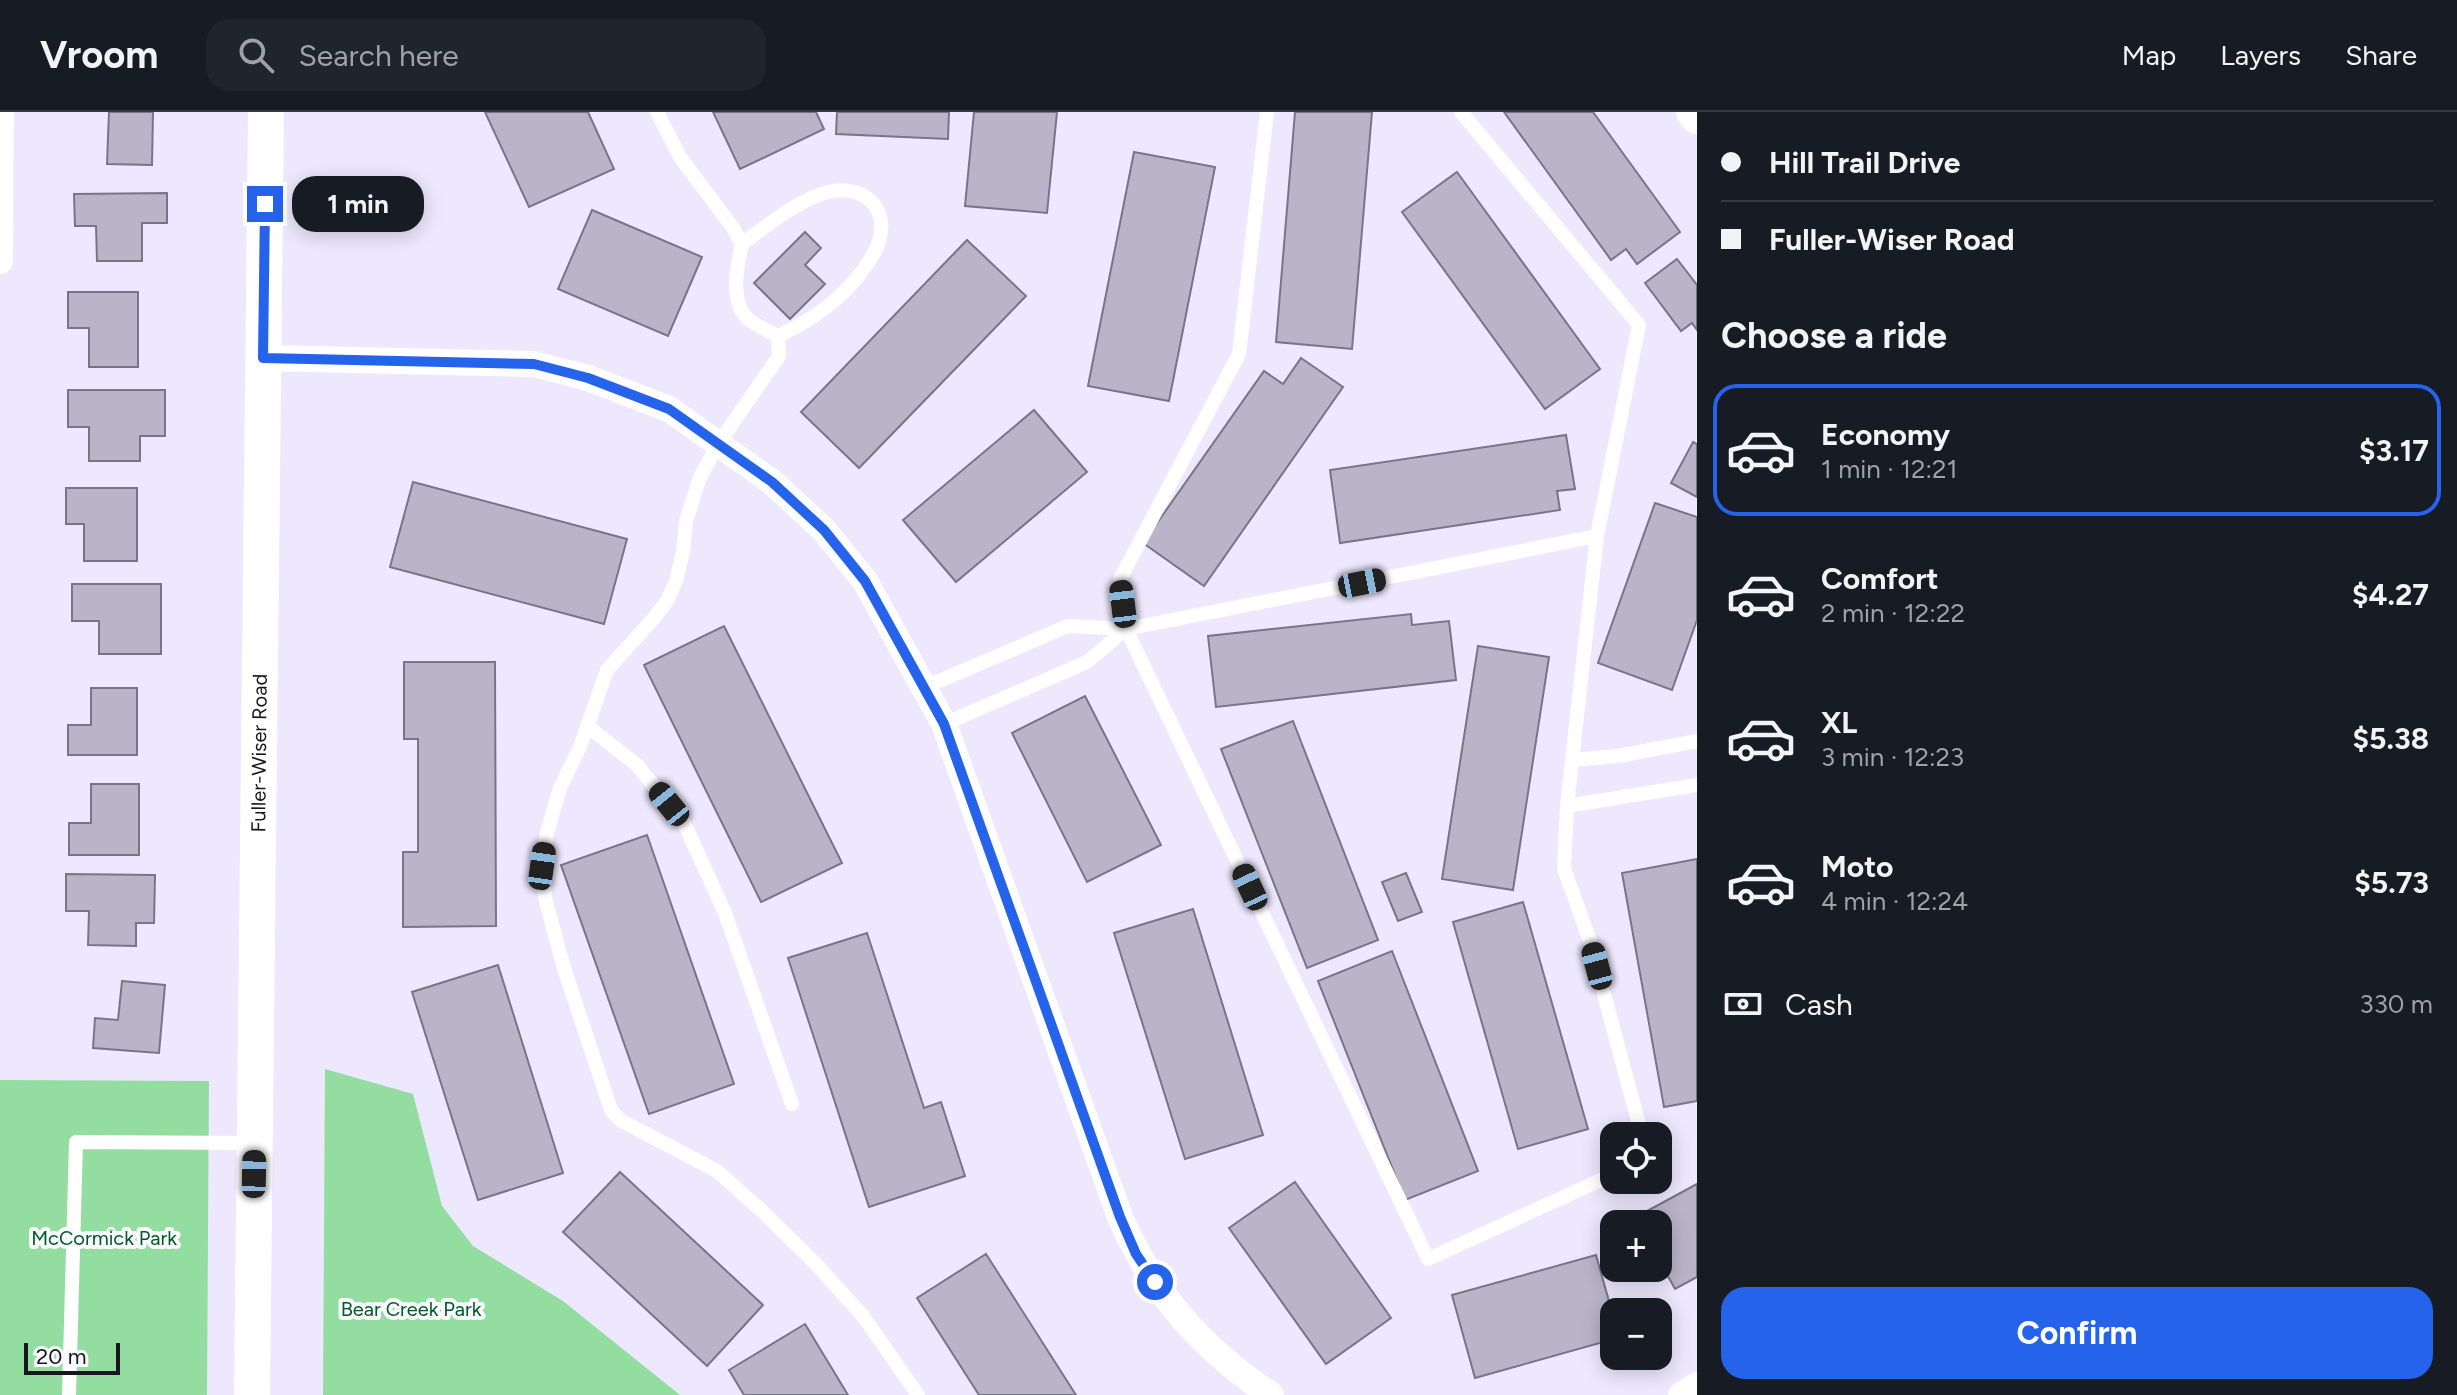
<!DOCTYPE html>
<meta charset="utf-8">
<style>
:root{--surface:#171b24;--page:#20242c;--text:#f1f3f6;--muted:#9ea1a6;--line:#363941;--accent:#2563eb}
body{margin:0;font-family:Figtree,sans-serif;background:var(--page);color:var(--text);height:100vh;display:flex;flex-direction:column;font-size:30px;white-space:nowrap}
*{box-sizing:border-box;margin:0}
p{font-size:26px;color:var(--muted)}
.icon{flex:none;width:44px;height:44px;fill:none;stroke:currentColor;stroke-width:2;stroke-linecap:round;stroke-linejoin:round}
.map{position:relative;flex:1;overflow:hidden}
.details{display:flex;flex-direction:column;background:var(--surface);width:760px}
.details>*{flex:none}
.top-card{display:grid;align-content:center;height:176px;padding:0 24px;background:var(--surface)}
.controls{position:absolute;left:1600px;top:1010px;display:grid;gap:16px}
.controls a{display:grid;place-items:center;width:72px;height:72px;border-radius:16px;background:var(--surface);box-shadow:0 4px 20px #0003;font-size:40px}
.scale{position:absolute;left:24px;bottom:20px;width:96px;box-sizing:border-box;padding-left:8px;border:4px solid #19171e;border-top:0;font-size:22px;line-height:28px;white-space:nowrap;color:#19171e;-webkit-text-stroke:6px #f9f8fc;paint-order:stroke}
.end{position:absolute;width:36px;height:36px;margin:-18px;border:10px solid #2563eb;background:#fff;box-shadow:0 0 0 4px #fff}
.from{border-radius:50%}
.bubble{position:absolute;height:56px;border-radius:24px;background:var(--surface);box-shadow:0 4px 20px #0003;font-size:26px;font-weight:700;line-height:56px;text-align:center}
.car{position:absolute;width:24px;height:48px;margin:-24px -12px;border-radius:10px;box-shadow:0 0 6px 2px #0007;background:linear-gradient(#222 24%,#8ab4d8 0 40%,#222 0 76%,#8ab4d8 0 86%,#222 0)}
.top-card b{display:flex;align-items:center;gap:28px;height:76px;font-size:30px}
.top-card b+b{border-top:2px solid var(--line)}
.top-card i{width:20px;height:20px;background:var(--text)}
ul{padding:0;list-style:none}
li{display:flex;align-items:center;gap:24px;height:132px;margin:0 16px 12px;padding:0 8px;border:4px solid transparent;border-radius:24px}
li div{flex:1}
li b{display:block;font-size:30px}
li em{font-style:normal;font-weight:700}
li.on{border-color:var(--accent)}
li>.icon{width:72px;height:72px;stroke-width:1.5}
h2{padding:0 24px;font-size:36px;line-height:96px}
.pay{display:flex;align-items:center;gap:20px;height:88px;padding:0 24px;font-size:30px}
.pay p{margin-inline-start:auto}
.action{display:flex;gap:16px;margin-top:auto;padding:16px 24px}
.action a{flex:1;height:92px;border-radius:24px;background:var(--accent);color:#fff;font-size:32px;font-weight:700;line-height:92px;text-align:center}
header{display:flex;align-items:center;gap:48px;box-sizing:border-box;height:112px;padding:0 40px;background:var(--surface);border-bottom:2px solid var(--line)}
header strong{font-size:38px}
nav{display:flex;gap:44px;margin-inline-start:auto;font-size:28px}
.search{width:560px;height:72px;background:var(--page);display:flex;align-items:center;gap:20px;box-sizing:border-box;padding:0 28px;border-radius:24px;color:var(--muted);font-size:30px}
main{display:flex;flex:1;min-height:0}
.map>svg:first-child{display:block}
</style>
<header>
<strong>Vroom</strong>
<div class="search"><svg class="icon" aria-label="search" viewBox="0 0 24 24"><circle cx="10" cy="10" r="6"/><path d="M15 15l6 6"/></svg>Search here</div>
<nav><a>Map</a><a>Layers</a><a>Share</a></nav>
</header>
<main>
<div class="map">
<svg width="1697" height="1283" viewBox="0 0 1697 1283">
<rect width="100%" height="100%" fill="#ede8fd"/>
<g fill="#94dda1">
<polygon points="325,957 413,982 442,1094 473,1134 563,1189 680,1283 323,1283"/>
<polygon points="0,968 209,969 207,1283 0,1283"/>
</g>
<g fill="#b9b4c8" stroke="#797588" stroke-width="2">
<polygon points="109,0 153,0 152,53 107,52"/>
<polygon points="485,0 588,0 614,57 529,95"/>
<polygon points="713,0 816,0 824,17 740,57"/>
<polygon points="837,0 949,0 948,27 836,22"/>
<polygon points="974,0 1057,0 1047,101 965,94"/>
<polygon points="1295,0 1372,0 1352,237 1276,230"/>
<polygon points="1504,0 1593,0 1680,120 1637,152 1626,137 1611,148"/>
<polygon points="1134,40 1215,55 1169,289 1088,274"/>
<polygon points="1457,60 1600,257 1545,297 1402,100"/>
<polygon points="167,81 167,111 142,111 142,149 97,149 96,114 75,114 74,82"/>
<polygon points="592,98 702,145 668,224 558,177"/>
<polygon points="805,120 821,136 805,153 825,172 790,207 754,171"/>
<polygon points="967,128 1026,184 859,356 801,300"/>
<polygon points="1677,147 1697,173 1697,218 1692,211 1681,219 1645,171"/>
<polygon points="68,180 138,180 138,255 89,255 89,216 68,216"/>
<polygon points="1301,246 1343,275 1204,474 1143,431 1264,259 1283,272"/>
<polygon points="68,278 165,278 165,324 140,324 140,349 89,349 89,315 68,315"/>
<polygon points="1034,298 1087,360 956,470 903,408"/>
<polygon points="1566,323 1575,377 1557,379 1560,398 1340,431 1330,358"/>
<polygon points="1693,330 1697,332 1697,385 1671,371"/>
<polygon points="413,370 627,427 604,512 390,455"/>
<polygon points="66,376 137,376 137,449 84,449 84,412 66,412"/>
<polygon points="1655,391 1697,405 1697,508 1672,578 1598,551"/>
<polygon points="72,472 161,472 161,542 99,542 99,509 72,509"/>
<polygon points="1411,502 1412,513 1449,509 1456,568 1216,595 1208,524"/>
<polygon points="724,514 842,751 761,790 644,553"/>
<polygon points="1478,534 1549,545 1513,778 1442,767"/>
<polygon points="404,550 495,550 496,814 403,815 403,740 418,740 418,627 404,627"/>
<polygon points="91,576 137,576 137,643 68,643 68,613 91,613"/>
<polygon points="1085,584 1161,733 1087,770 1012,621"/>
<polygon points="1293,609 1378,828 1307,856 1221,637"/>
<polygon points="91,672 139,672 139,743 69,743 69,711 91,711"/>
<polygon points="647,723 734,972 649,1002 561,753"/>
<polygon points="1697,747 1697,989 1664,995 1622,761"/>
<polygon points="1406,761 1422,800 1398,809 1382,770"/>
<polygon points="66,762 155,763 154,811 136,811 136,834 88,833 89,799 66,799"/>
<polygon points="1523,790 1588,1017 1518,1037 1453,810"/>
<polygon points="1193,797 1263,1023 1185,1047 1114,821"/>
<polygon points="867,821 924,996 941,990 965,1064 869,1095 788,846"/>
<polygon points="1392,839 1478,1059 1405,1088 1318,869"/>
<polygon points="498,853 563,1061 478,1088 412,880"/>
<polygon points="122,869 165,873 159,941 93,936 95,906 118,908"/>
<polygon points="620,1060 763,1193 707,1254 563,1120"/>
<polygon points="1295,1070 1391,1206 1326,1252 1229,1116"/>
<polygon points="1697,1072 1697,1165 1675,1177 1658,1146 1658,1112 1640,1112 1636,1105"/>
<polygon points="986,1142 1076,1283 979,1283 917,1186"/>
<polygon points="1596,1143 1614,1207 1614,1227 1475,1266 1452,1183"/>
<polygon points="805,1212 848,1283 744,1283 729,1258"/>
</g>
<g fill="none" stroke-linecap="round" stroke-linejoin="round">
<g stroke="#fff" stroke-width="14">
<path d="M657 0 680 45 733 116 742 132C737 154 729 191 749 208 757 214 769 219 778 224"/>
<polyline points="1267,0 1239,242 1120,467 1126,517 1428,1147 1614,1062"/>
<polyline points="1461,0 1639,213 1597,424 1567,694 1564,757 1589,826 1642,1024"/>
<path d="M742 132C767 114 790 94 819 83 862 66 897 98 874 141 853 179 817 206 778 224"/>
<polyline points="778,224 779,244 719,331 700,365 686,409 683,440 676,469 667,489 654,506 607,558 580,635 560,676 547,721 542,754 545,786 564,856 611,998 620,1008 717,1059 763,1100 816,1152 863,1204 918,1283"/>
<polyline points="925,575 1068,514 1126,517 1597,424"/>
<polyline points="944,612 1087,550 1126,517"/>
<polyline points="587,614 637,653 684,711 725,801 792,992"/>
<polyline points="1572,648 1618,644 1697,629"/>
<polyline points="1567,694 1697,673"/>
<polyline points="69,1283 76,1030 254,1031"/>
</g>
<g stroke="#fff" stroke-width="26">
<polyline points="0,149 1,0"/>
<path d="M263 246 534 252 588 266 669 297 772 370 824 418 865 469 944 612 1120 1105C1155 1184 1200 1235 1271 1283"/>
<polyline points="1681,1283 1697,1273"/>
</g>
<g stroke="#fff" stroke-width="36">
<polyline points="1694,0 1697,4"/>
<path id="s1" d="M252 1283 266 0"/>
</g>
</g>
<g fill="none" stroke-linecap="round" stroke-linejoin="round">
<polyline stroke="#2563eb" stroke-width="10" points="265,92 263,246 534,252 588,266 669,297 772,370 824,418 865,469 944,612 1120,1105 1136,1142 1155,1170"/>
</g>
<g text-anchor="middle" stroke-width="8" stroke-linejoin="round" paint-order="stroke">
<g font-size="20" fill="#19171e" stroke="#f9f8fc">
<text dy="7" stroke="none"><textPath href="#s1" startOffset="642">Fuller-Wiser Road</textPath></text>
</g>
<g font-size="20" fill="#005b23" stroke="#f9f8fc">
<text x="104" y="1133">McCormick Park</text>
<text x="411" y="1204">Bear Creek Park</text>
</g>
</g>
</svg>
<div class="controls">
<a><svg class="icon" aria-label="locate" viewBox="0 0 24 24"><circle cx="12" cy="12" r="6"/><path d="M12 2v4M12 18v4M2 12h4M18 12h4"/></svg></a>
<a>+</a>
<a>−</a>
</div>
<div class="scale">20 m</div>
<i class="end from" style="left:1155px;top:1170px"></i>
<i class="end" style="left:265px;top:92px"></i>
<div class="bubble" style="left:292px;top:64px;width:132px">1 min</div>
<i class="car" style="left:1362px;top:471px;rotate:79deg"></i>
<i class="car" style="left:1123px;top:492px;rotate:353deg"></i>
<i class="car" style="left:669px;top:692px;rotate:321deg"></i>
<i class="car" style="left:542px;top:754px;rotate:8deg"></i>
<i class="car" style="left:1250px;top:775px;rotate:335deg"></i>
<i class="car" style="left:1597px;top:854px;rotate:345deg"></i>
<i class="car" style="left:254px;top:1062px;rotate:1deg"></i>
</div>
<section class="details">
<div class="top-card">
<b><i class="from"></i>Hill Trail Drive</b>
<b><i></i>Fuller-Wiser Road</b>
</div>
<h2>Choose a ride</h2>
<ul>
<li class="on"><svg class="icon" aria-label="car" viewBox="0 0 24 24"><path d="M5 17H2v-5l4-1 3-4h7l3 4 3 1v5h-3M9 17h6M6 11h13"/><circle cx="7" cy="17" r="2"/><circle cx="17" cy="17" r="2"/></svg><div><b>Economy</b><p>1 min · 12:21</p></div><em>$3.17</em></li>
<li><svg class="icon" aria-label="car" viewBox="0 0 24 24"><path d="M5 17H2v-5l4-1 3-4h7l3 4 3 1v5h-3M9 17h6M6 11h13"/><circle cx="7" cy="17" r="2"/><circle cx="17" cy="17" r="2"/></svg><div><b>Comfort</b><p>2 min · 12:22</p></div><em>$4.27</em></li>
<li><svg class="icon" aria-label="car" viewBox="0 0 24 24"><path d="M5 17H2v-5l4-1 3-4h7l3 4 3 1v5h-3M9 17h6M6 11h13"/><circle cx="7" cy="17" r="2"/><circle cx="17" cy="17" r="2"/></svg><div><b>XL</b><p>3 min · 12:23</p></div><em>$5.38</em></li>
<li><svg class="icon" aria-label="car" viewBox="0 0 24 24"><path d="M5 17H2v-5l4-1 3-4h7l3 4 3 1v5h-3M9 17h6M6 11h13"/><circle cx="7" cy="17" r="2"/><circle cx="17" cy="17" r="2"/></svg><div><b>Moto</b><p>4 min · 12:24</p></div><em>$5.73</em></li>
</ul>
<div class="pay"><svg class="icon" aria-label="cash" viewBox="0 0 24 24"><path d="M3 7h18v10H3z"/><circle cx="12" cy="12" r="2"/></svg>Cash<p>330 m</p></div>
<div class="action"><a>Confirm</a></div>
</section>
</main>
